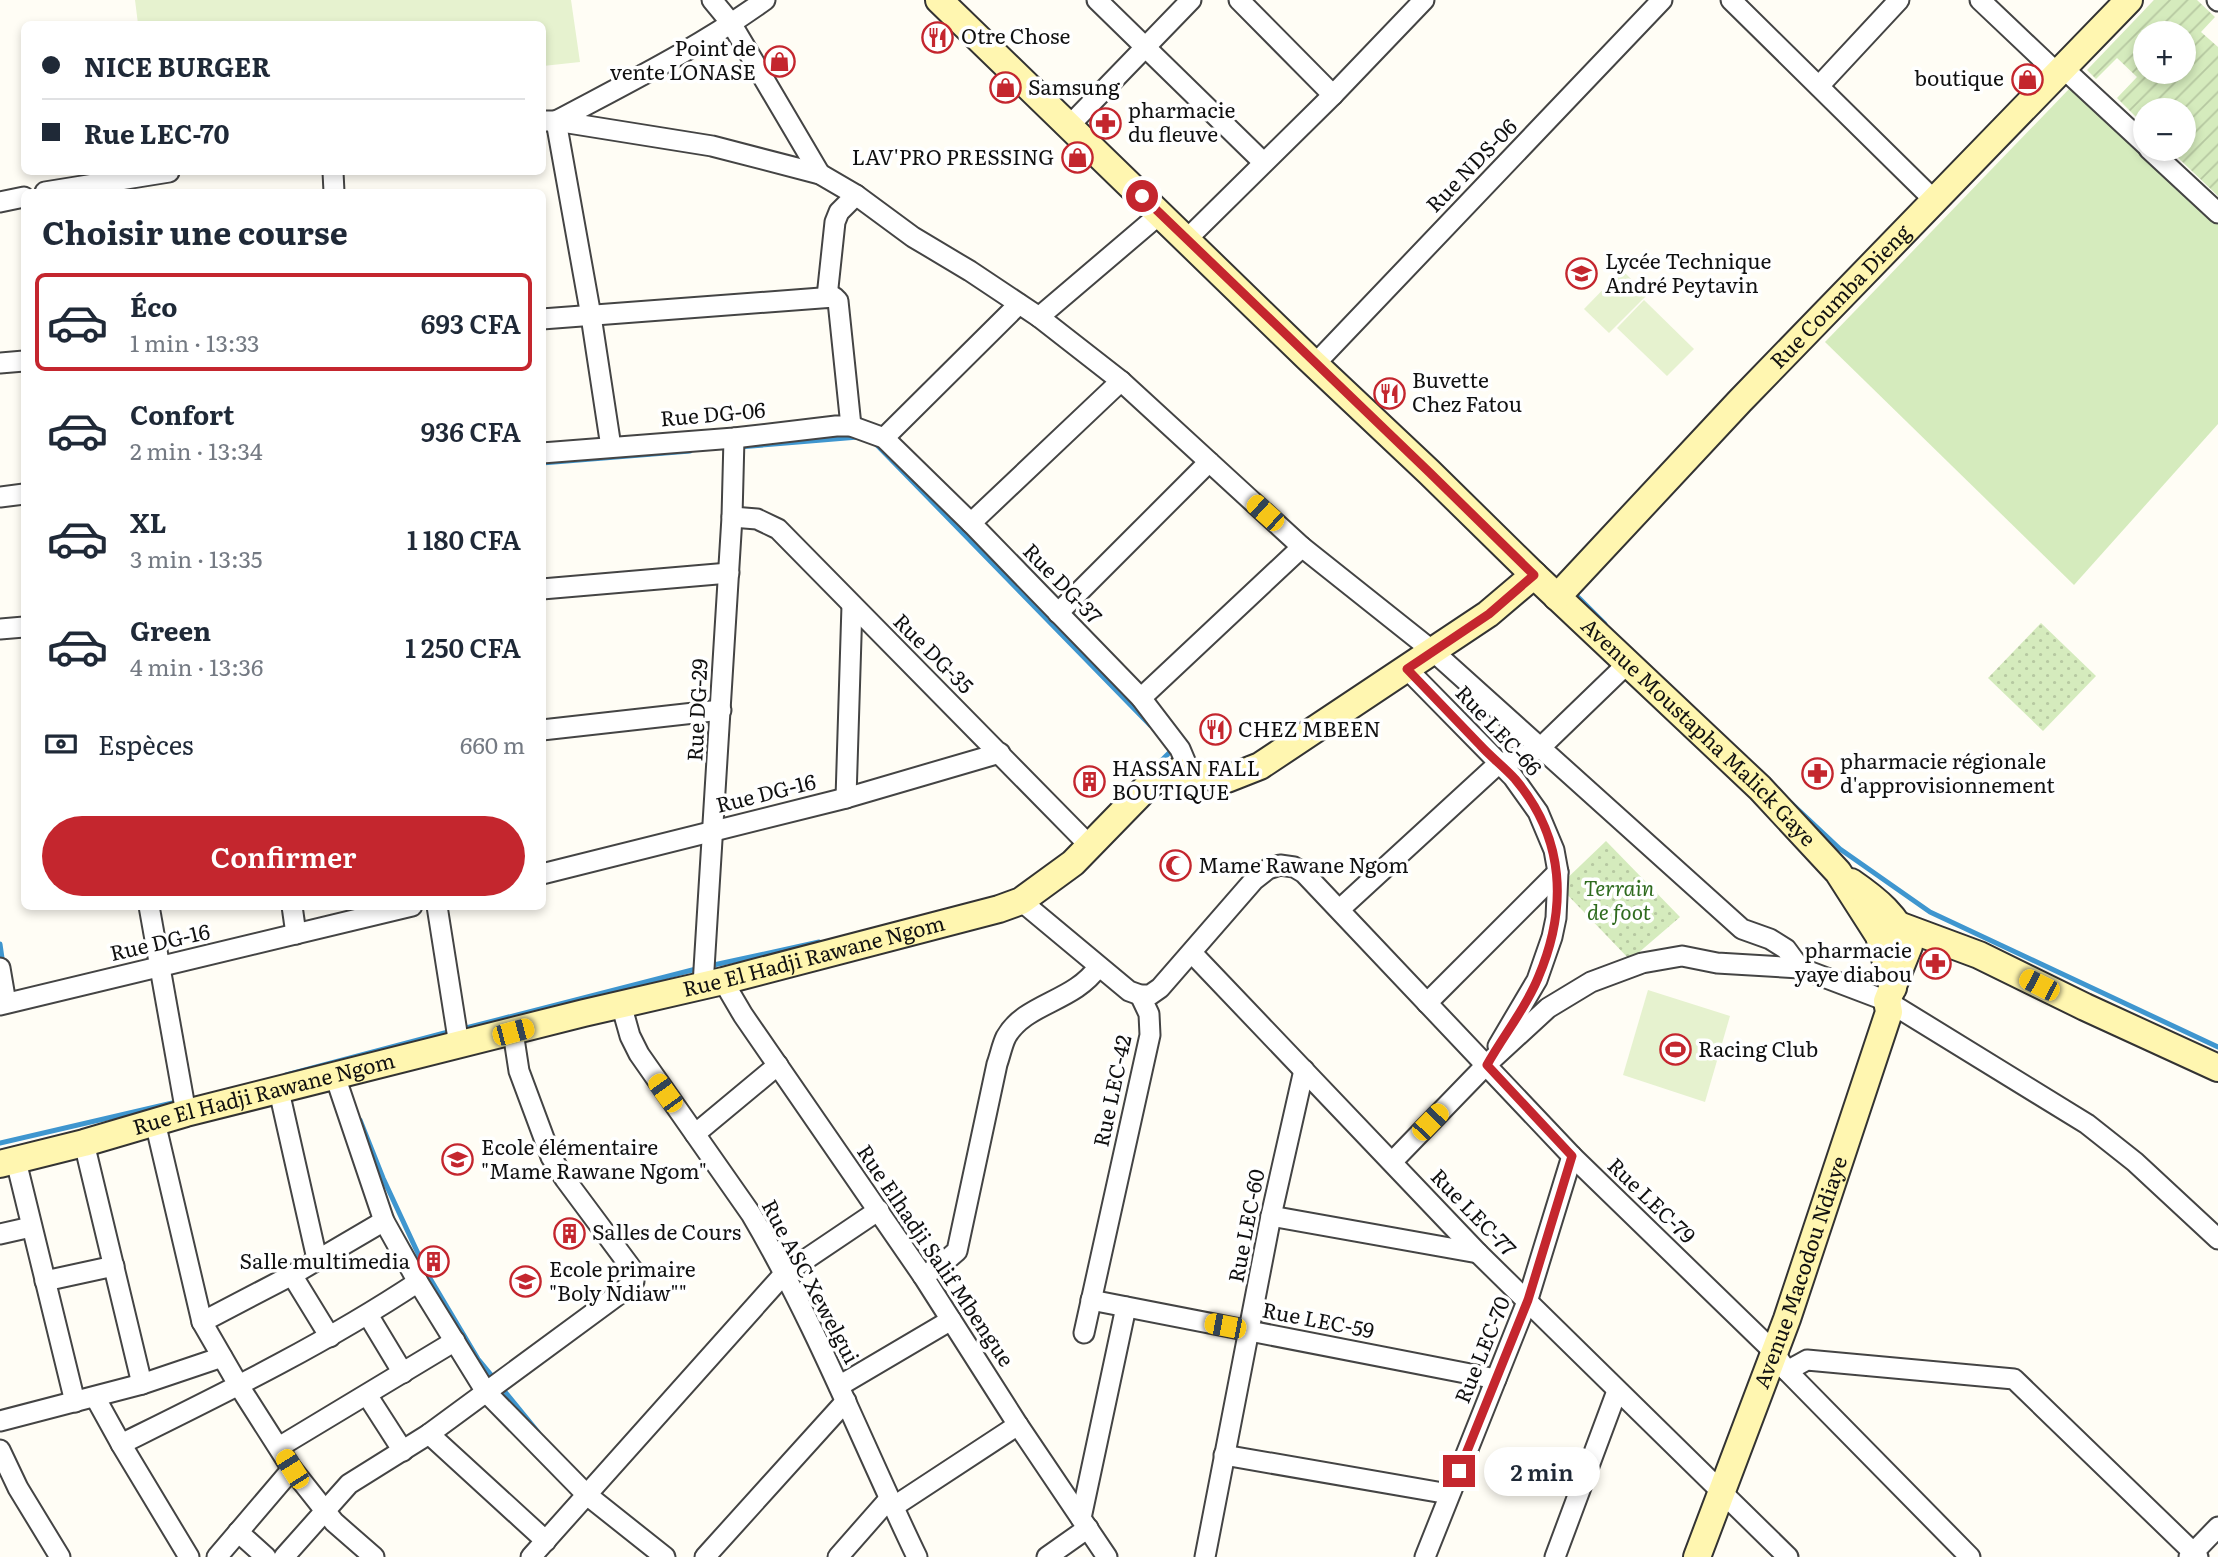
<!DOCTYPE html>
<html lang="fr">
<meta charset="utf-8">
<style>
:root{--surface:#fff;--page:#f2f2f3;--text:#1f2937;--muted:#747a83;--line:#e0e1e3;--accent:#c4262e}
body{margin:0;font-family:Literata,serif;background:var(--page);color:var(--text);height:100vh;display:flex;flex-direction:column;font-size:26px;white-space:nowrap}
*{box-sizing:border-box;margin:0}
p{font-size:23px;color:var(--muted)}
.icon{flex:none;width:38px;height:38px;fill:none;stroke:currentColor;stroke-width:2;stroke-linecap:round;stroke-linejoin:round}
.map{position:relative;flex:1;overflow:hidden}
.panel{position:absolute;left:21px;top:189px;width:525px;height:721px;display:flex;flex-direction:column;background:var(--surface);border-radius:10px;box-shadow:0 4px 10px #0003}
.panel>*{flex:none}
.banner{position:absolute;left:21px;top:21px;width:525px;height:154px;border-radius:10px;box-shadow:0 4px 10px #0003;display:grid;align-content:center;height:154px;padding:0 21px;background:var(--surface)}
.buttons{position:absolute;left:2133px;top:21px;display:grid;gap:14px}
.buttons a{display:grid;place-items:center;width:63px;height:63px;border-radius:50%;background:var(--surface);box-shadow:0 4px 10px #0003;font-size:35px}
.end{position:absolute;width:32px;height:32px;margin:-16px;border:9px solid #c4262e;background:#fff;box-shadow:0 0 0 4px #fff}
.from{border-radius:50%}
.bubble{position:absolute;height:49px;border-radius:24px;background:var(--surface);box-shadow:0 4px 10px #0003;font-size:23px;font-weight:600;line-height:49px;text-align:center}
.car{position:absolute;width:21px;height:42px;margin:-21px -10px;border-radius:9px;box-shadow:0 0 5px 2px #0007;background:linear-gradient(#f5c518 24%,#345 0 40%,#f5c518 0 76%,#345 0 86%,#f5c518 0)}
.banner b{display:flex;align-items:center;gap:24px;height:66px;font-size:26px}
.banner b+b{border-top:2px solid var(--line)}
.banner i{width:18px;height:18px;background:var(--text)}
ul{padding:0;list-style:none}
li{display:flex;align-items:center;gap:21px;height:98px;margin:0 14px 10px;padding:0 7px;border:4px solid transparent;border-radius:10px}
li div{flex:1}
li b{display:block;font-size:26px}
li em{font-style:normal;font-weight:600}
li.selected{border-color:var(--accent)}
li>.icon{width:63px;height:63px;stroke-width:1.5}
h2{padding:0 21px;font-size:32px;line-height:84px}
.pay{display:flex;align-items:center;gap:18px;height:77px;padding:0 21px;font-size:26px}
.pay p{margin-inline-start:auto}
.action{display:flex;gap:14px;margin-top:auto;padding:14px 21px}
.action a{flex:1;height:80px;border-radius:42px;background:var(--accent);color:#fff;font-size:28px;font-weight:600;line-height:80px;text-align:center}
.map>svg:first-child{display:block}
</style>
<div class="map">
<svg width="2218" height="1557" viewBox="0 0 2218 1557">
<defs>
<pattern id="park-dots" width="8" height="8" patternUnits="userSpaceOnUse" patternTransform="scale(1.75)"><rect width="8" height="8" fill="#d5ebbd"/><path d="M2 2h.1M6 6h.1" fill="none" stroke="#b6c8a1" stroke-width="1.8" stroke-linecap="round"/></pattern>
<pattern id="garden-furrows" width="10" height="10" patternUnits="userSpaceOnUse" patternTransform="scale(1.75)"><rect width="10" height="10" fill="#d5ebbd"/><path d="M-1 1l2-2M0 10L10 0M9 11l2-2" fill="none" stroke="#b6c8a1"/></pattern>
</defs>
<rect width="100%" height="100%" fill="#fffdf5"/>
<polygon fill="#d5ebbd" points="2070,88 2218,225 2218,424 2074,585 1825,342"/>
<g fill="url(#park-dots)">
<polygon points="2041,623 2096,676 2043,731 1988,678"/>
<polygon points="1606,841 1680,917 1630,960 1559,886"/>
</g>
<path fill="url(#garden-furrows)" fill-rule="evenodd" d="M2154 0H2197L2215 17 2201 32 2218 47V196L2169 149H2184V110H2146L2145 126 2117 98 2137 77 2117 58 2096 79 2087 70ZM2146 33H2184V72H2146Z"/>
<g fill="#e6f2cf">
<polygon points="135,0 571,0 580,62 543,66 542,24 138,24"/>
<polygon points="1622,270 1647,295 1609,333 1584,309"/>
<polygon points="1644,300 1694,349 1667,376 1617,328"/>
<polygon points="1648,990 1730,1016 1705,1102 1623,1075"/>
</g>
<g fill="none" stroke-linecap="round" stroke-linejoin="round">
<g stroke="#3f96cf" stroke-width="5">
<polyline points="873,441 1150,725"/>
<polyline points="739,447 858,437"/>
<polyline points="542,463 690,451"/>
<polyline points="1572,591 1605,624"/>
<polyline points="1155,767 1173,749"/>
<polyline points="1791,803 1840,849 1930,912 2218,1047"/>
<polyline points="0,944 3,965"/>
<polyline points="709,966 819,942"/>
<polyline points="462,1029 700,968"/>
<polyline points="286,1075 452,1031"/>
<polyline points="360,1120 383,1178 428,1275 478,1359 538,1432"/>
<polyline points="0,1143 181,1101"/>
</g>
<defs>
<g id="street">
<polyline points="712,0 731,23 820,174"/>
<polyline points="1097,0 1263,162"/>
<polyline points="1239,0 1333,95"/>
<polyline points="1731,0 1935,201"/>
<polyline points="1980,0 2058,74"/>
<polyline points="2217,0 2218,1"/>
<polyline points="2063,68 2146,145"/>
<polyline points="1819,86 1899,0"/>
<polyline points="542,121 556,121 712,146 820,174 856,195 913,237 970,271 1039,317 1121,381 1302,547 1434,652 1742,929 1770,939 1786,949 1800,968 1887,1001 2087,1124 2135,1162 2218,1239"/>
<polyline points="1069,126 1191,0"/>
<polyline points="2149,149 2218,213"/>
<polyline points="333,172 334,192"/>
<polyline points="45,192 169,172"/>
<polyline points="0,202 24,197"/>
<polyline points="1186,240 1333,95 1424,0"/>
<polyline points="827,297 835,222 839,212 856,195"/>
<polyline points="1039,317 1160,214"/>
<polyline points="542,319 834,297 838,301 851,426"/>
<polyline points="0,363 24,361"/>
<polyline points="1315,364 1662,0"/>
<polyline points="884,438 1019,304"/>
<path d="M611 447 591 316 556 121C627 83 700 47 765 0"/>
<polyline points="542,453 734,438 836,426 851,426 884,438 971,523 1141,698 1180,749 1191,775"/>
<polyline points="0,497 24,494"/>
<polyline points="732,517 757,519 778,529 1090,846"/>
<polyline points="971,523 1121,381"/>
<polyline points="542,589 729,573"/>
<polyline points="1058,613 1209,462"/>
<polyline points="0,629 24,627"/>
<polyline points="1407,669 1513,777 1538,812 1554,850 1558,872 1556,918 1552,937 1537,980 1498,1046"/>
<polyline points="1141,698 1302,547"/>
<polyline points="542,730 721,710"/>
<polyline points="846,798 852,605"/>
<polyline points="542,874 846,798 1000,753"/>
<polyline points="1021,901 1129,991 1140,995 1150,995 1160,988 1254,880 1268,869 1280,865 1294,867 1304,873 1572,1156 1774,1352 1787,1371 1970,1557"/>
<polyline points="149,906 186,1113"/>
<polyline points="292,906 296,934"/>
<polyline points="437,906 459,1045"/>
<polyline points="1340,909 1498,764 1526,755 1540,748 1627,664"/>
<polyline points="1192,953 1478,1253 1788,1557"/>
<polyline points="0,968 6,1003"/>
<polyline points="723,981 743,1015 923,1276 1018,1425 1107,1557"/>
<polyline points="703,985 732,517 734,438"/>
<polyline points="1427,1003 1558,872"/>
<path d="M621 1004 630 1036 639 1054 751 1214C816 1324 862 1443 917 1557"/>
<polyline points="0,1005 412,906"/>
<polyline points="335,1076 384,1221 418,1282 486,1392 587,1495 665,1557"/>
<polyline points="279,1091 317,1259"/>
<polyline points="155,1122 202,1322 239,1386 292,1469 334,1522 374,1557"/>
<polyline points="695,1134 778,1065"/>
<polyline points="84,1143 142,1384"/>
<polyline points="16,1161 75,1402"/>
<polyline points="1393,1161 1487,1064 1548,1008 1591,982 1642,963 1682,956 1717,963 1800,968"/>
<polyline points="1271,1216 1478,1253"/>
<polyline points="0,1234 31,1227"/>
<polyline points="292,1275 330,1337"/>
<path d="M923 1276 941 1265 957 1251 997 1064C1000 1056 1002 1045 1006 1037 1025 1003 1074 1002 1098 967"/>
<polyline points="45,1281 114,1266"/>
<polyline points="1091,1300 1496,1379"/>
<polyline points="368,1315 403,1373"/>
<polyline points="202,1322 292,1275 384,1221"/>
<polyline points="1084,1333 1150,1035 1149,1014 1140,995"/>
<polyline points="1787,1371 1807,1360 2014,1379 2198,1557"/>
<polyline points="839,1386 951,1320"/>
<polyline points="367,1395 403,1451"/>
<polyline points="95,1397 121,1444 189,1557"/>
<polyline points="0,1421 142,1384 222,1357"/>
<polyline points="429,1434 546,1541"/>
<path d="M121 1444C222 1394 323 1345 418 1282"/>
<polyline points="279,1447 455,1341"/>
<polyline points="0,1450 18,1488 60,1557"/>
<polyline points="1224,1455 1449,1494"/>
<polyline points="893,1507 1018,1425"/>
<polyline points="1081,1518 1126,1307"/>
<polyline points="238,1532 266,1557"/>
<polyline points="217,1557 292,1469"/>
<polyline points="284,1557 349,1484 429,1434 622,1292 634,1281 632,1269 565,1179 551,1157 519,1071 513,1032"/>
<polyline points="531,1557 784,1274 879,1210"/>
<polyline points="705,1557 846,1401"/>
<polyline points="838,1557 889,1499"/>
<polyline points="1047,1557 1088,1528"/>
<polyline points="1205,1557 1271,1216 1304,1070"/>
<polyline points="1425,1557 1528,1299 1572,1156"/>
<polyline points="1555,1557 1617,1391"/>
<polyline points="2189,1557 2218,1527"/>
</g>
<g id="secondary">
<path id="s1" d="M939 0 1308 358 1429 472 1534 575 1760 788 1838 872 1879 936 1893 988"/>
<path id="s2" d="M1557 597 1740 401 2129 0"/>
<polyline points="1891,931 1901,926 1979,955 2085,1007 2218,1068"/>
<path id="s3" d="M0 1164 84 1143 186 1113 584 1013 723 981 999 909 1021 901 1073 863 1149 785 1164 775 1176 772 1227 779 1260 766 1488 614 1534 575"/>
<path id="s4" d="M1697 1557 1787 1319 1889 1012 1887 1001 1909 946C1897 916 1877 900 1851 882"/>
</g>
</defs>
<use href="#street" stroke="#444" stroke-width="23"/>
<use href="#secondary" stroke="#333" stroke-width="30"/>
<use href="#street" stroke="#fff" stroke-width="19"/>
<use href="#secondary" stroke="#fff6b0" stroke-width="26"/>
</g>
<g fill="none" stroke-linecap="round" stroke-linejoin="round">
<path stroke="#c4262e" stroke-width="9" d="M1142 196 1429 472 1534 575 1489 614 1407 669C1431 694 1456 720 1480 745 1491 757 1504 767 1515 779 1565 838 1568 908 1538 978 1526 1008 1503 1036 1487 1065L1572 1156 1528 1300 1459 1471"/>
</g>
<defs>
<symbol id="restaurant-ring" viewBox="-11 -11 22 22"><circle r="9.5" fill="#fff" stroke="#c4262e" stroke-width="1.5"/><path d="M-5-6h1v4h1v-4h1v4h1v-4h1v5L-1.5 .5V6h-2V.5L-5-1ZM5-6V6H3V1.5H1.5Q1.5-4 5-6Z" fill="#c4262e"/></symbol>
<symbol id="shop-ring" viewBox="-11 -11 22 22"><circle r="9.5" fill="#fff" stroke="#c4262e" stroke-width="1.5"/><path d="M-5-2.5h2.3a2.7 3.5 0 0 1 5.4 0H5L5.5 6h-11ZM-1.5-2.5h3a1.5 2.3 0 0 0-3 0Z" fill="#c4262e"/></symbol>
<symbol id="pharmacy-ring" viewBox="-11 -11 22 22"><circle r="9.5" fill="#fff" stroke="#c4262e" stroke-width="1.5"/><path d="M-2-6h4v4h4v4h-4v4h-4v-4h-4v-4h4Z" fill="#c4262e"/></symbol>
<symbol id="school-ring" viewBox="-11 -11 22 22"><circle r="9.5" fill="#fff" stroke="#c4262e" stroke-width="1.5"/><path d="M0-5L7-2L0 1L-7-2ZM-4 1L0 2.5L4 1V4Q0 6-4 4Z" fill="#c4262e"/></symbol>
<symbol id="building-ring" viewBox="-11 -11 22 22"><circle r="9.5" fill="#fff" stroke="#c4262e" stroke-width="1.5"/><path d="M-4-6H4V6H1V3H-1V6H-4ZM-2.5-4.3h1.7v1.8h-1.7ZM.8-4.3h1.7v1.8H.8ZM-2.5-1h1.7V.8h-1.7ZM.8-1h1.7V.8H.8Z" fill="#c4262e"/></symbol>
<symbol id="mosque-ring" viewBox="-11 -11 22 22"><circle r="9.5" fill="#fff" stroke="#c4262e" stroke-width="1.5"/><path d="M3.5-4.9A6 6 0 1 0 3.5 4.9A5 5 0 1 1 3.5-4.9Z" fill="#c4262e"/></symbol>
<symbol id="stadium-ring" viewBox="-11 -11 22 22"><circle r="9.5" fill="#fff" stroke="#c4262e" stroke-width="1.5"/><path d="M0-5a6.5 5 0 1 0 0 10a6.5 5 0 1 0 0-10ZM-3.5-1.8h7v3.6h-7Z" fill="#c4262e"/></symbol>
</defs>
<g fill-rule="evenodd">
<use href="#restaurant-ring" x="920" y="20" width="35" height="35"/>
<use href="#shop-ring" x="762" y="44" width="35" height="35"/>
<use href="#shop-ring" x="2010" y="62" width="35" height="35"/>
<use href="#shop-ring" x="988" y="70" width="35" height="35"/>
<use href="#pharmacy-ring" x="1088" y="106" width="35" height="35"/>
<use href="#shop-ring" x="1060" y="140" width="35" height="35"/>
<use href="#school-ring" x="1564" y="256" width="35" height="35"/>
<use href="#restaurant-ring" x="1372" y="376" width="35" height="35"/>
<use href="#restaurant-ring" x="1198" y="712" width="35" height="35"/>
<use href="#pharmacy-ring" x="1800" y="756" width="35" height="35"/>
<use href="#building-ring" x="1072" y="764" width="35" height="35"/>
<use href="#mosque-ring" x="1158" y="848" width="35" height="35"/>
<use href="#pharmacy-ring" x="1918" y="946" width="35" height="35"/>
<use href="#stadium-ring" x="1658" y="1032" width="35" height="35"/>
<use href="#school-ring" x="440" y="1142" width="35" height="35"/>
<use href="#building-ring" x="552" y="1216" width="35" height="35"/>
<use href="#building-ring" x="416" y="1244" width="35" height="35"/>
<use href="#school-ring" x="508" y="1264" width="35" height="35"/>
</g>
<g text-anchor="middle" stroke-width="7" stroke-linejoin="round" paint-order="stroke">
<g font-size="21" fill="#111" stroke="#fff" text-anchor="start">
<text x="961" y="44">Otre Chose</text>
<text x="756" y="56" text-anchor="end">Point de<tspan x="756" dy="24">vente LONASE</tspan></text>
<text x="2004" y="86" text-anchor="end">boutique</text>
<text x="1028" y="95">Samsung</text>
<text x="1128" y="118">pharmacie<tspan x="1128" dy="24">du fleuve</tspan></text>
<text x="1054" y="165" text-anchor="end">LAV'PRO PRESSING</text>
<text x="1605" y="269">Lycée Technique<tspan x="1605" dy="24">André Peytavin</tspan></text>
<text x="1412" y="388">Buvette<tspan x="1412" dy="24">Chez Fatou</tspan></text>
<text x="1238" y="737">CHEZ MBEEN</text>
<text x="1840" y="769">pharmacie régionale<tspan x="1840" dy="24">d'approvisionnement</tspan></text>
<text x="1112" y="776">HASSAN FALL<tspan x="1112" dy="24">BOUTIQUE</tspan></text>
<text x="1198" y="873">Mame Rawane Ngom</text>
<text x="1912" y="958" text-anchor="end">pharmacie<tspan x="1912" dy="24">yaye diabou</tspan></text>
<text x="1698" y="1057">Racing Club</text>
<text x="481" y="1155">Ecole élémentaire<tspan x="481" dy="24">"Mame Rawane Ngom"</tspan></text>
<text x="592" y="1240">Salles de Cours</text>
<text x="410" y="1269" text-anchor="end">Salle multimedia</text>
<text x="549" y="1277">Ecole primaire<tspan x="549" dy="24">"Boly Ndiaw""</tspan></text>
</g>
<g font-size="21" fill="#111" stroke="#fff">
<text transform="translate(1472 166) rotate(-46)" y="7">Rue NDS-06</text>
<text dy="7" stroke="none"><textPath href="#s2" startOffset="413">Rue Coumba Dieng</textPath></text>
<text transform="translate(713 415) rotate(-5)" y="7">Rue DG-06</text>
<text transform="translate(1062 584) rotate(46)" y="7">Rue DG-37</text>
<text transform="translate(933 654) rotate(45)" y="7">Rue DG-35</text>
<text transform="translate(698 710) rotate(-87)" y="7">Rue DG-29</text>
<text transform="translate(1498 731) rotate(47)" y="7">Rue LEC-66</text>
<text dy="7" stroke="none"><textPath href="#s1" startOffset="1055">Avenue Moustapha Malick Gaye</textPath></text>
<text transform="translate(766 794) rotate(-14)" y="7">Rue DG-16</text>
<text transform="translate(160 943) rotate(-13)" y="7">Rue DG-16</text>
<text dy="7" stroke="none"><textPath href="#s3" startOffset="840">Rue El Hadji Rawane Ngom</textPath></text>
<text transform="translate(1113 1091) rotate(-78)" y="7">Rue LEC-42</text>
<text dy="7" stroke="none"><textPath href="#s3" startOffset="273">Rue El Hadji Rawane Ngom</textPath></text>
<text transform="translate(1651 1201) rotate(44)" y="7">Rue LEC-79</text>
<text transform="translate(1473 1213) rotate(46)" y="7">Rue LEC-77</text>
<text transform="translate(1247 1226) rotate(-79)" y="7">Rue LEC-60</text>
<text transform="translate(935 1256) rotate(56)" y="7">Rue Elhadji Salif Mbengue</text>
<text dy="7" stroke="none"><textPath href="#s4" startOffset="303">Avenue Macodou Ndiaye</textPath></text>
<text transform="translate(810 1282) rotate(62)" y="7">Rue ASC Xewelgui</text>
<text transform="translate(1318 1321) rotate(11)" y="7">Rue LEC-59</text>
<text transform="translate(1483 1350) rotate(-68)" y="7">Rue LEC-70</text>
</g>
<g font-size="21" font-style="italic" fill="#2f6b1f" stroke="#fff">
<text x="1619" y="896">Terrain<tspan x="1619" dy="24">de foot</tspan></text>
</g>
</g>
</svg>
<div class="buttons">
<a>+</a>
<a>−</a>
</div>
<i class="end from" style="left:1142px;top:196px"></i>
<i class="end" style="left:1459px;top:1471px"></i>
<div class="bubble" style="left:1484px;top:1447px;width:116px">2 min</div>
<i class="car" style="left:1265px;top:513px;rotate:312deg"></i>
<i class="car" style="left:2039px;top:985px;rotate:297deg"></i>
<i class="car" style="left:513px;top:1032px;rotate:75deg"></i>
<i class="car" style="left:665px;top:1093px;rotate:324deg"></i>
<i class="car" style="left:1430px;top:1122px;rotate:44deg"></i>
<i class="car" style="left:1225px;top:1326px;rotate:281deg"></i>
<i class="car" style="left:292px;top:1469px;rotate:328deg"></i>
<div class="banner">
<b><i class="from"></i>NICE BURGER</b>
<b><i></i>Rue LEC-70</b>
</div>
<section class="panel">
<h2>Choisir une course</h2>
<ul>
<li class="selected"><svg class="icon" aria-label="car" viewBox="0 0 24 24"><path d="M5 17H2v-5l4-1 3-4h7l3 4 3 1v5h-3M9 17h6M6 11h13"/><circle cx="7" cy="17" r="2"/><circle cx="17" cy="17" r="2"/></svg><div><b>Éco</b><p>1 min · 13:33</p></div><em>693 CFA</em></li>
<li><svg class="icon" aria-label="car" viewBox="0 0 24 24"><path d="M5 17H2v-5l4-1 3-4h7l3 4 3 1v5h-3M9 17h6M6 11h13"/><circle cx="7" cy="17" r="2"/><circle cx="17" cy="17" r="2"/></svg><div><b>Confort</b><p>2 min · 13:34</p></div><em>936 CFA</em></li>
<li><svg class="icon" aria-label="car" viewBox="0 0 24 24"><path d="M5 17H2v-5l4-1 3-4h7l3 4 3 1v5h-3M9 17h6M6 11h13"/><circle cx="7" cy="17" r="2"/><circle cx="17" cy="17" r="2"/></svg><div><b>XL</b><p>3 min · 13:35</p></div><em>1 180 CFA</em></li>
<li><svg class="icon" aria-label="car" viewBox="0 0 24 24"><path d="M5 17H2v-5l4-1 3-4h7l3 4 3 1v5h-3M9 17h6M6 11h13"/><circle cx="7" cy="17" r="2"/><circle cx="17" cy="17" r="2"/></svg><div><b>Green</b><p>4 min · 13:36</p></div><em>1 250 CFA</em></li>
</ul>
<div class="pay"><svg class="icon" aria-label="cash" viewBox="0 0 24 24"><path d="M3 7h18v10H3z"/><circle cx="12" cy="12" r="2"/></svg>Espèces<p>660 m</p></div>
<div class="action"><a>Confirmer</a></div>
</section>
</div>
